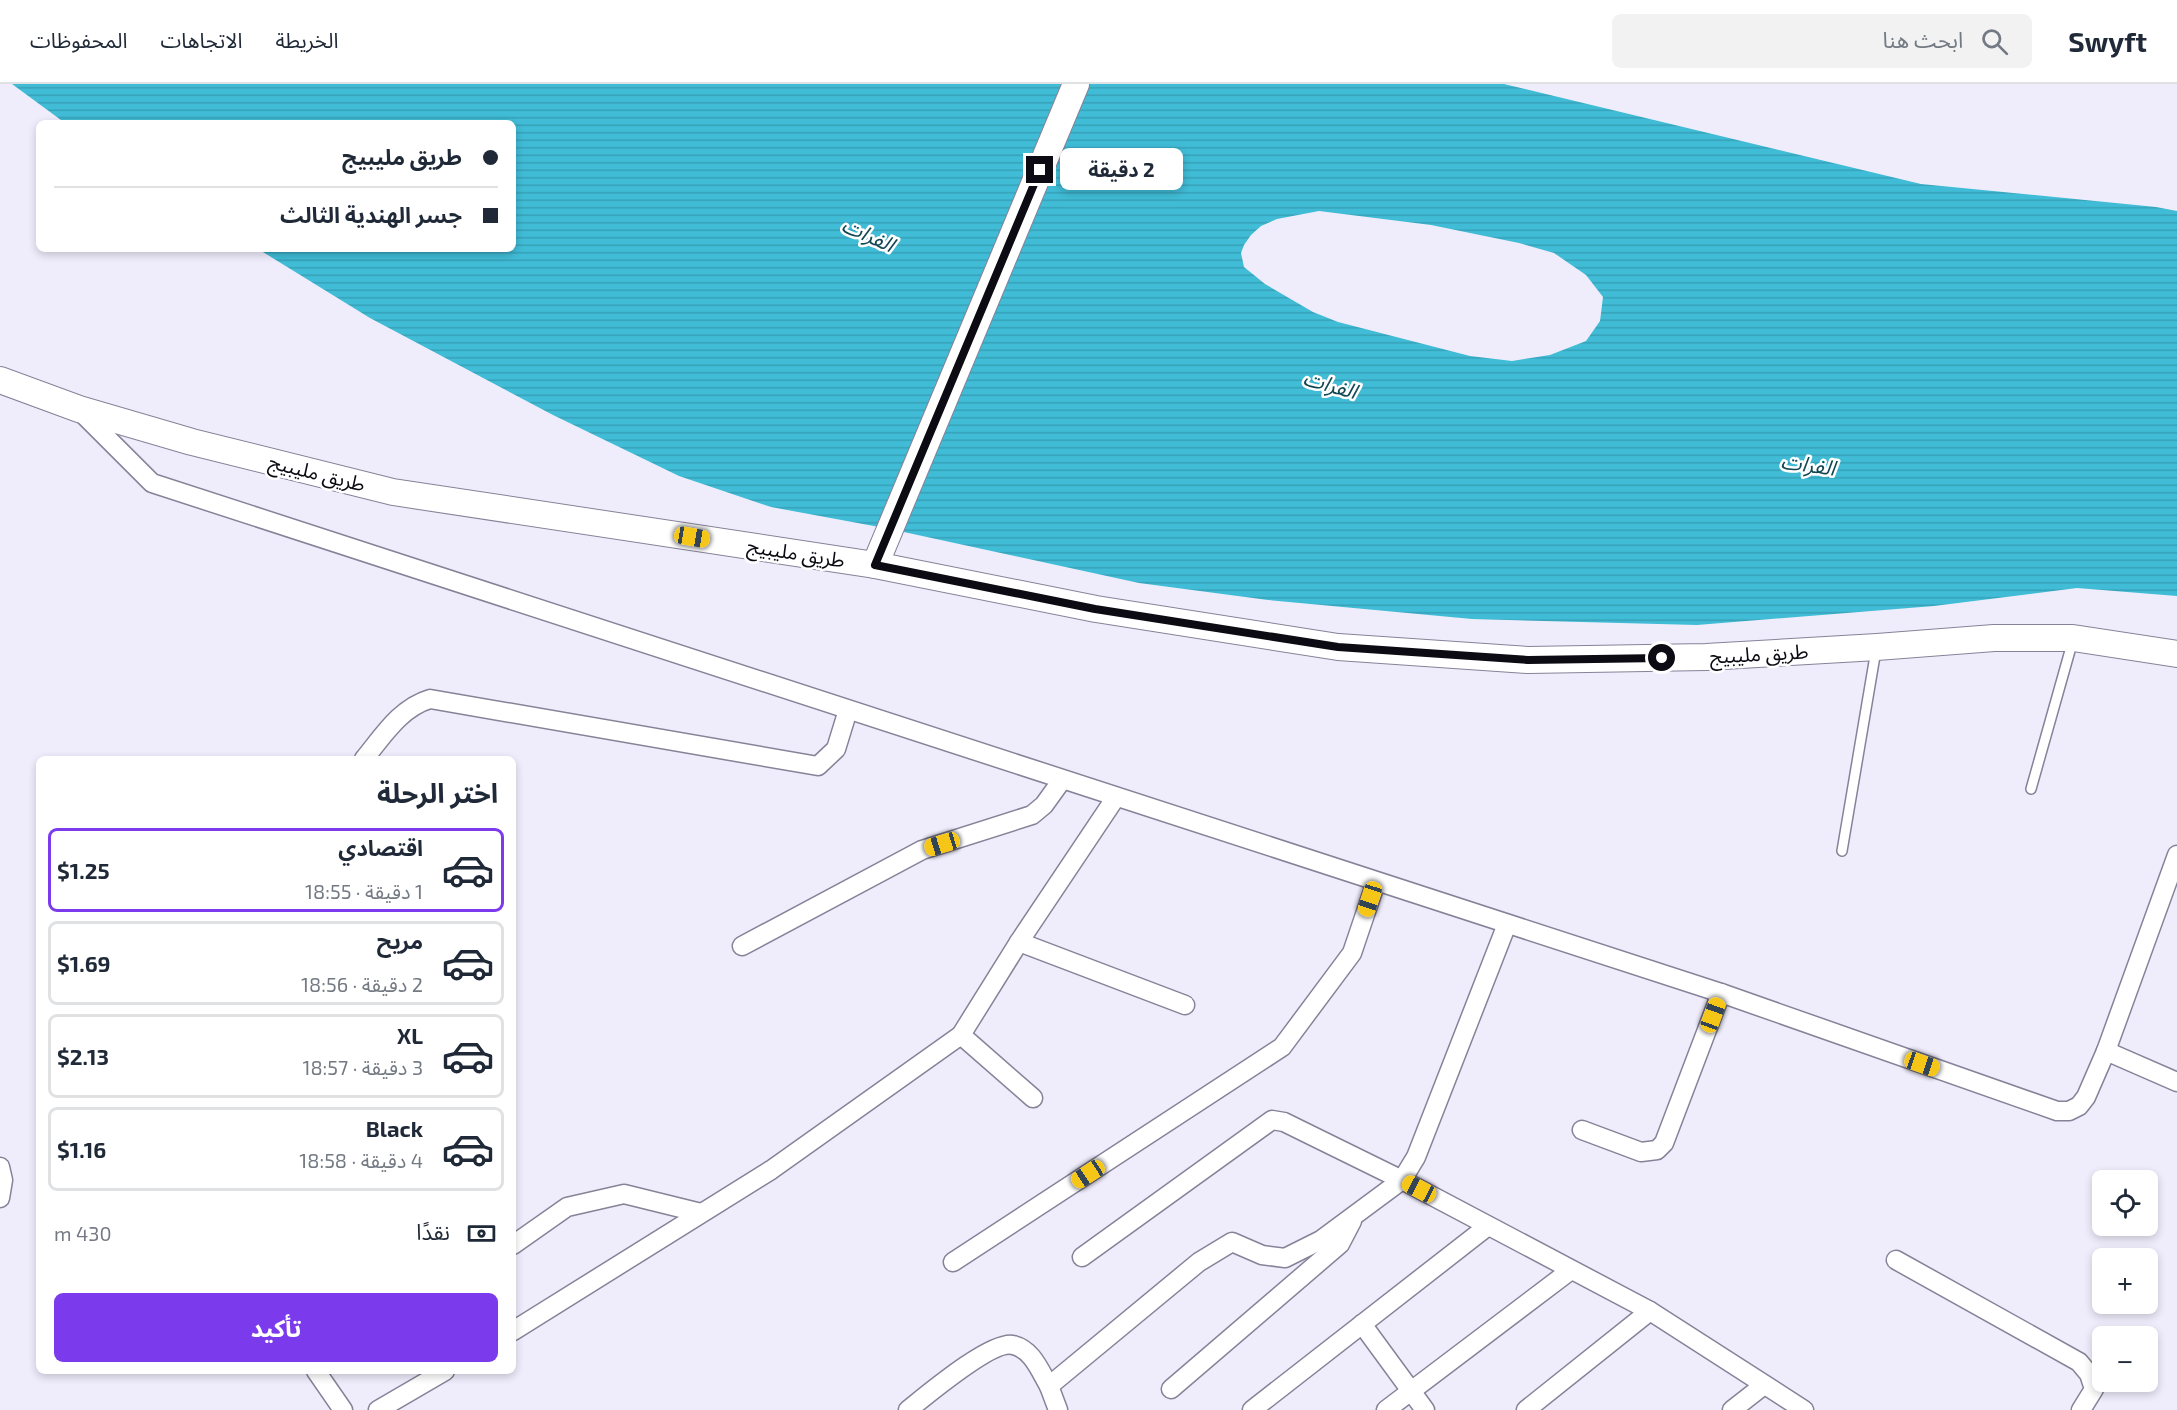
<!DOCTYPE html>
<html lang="ar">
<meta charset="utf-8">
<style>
:root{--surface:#fff;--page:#f2f2f3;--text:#1f2937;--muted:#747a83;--line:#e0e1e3;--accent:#7c3aed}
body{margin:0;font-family:"Exo 2","Noto Sans Arabic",sans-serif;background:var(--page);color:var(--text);direction:rtl;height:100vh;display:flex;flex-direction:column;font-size:22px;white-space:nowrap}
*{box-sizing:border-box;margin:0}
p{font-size:20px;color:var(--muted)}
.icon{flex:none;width:33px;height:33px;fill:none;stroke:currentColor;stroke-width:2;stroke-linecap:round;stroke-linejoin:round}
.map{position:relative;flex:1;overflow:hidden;direction:ltr}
.drawer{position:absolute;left:36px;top:672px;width:480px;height:618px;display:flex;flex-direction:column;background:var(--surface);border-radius:9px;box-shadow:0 3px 9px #0003;direction:rtl}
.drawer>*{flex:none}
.banner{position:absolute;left:36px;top:36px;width:480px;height:132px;border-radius:9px;box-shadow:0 3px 9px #0003;direction:rtl;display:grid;align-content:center;height:132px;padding:0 18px;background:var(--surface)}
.buttons{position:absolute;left:2092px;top:1086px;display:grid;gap:12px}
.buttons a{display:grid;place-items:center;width:66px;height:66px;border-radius:9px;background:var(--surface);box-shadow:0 3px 9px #0003;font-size:30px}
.end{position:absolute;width:27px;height:27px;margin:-14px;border:8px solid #0c0a12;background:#fff;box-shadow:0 0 0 3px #fff}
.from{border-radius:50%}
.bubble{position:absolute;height:42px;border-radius:9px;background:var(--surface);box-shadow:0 3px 9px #0003;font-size:20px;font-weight:700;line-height:42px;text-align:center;direction:rtl}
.car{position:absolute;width:18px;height:36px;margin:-18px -9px;border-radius:8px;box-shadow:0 0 4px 2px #0007;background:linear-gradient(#f5c518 24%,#345 0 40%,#f5c518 0 76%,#345 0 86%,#f5c518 0)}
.banner b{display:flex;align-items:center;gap:21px;height:57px;font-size:22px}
.banner b+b{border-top:2px solid var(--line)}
.banner i{width:15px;height:15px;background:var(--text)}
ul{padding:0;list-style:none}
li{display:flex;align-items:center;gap:18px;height:84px;margin:0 12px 9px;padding:0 6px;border:3px solid var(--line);border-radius:9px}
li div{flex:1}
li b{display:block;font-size:22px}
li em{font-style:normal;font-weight:700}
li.current{border-color:var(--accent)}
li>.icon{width:54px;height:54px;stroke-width:1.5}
h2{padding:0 18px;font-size:27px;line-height:72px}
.pay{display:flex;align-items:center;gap:15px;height:66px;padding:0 18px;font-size:22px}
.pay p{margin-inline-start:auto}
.action{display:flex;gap:12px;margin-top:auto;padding:12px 18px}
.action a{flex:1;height:69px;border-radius:9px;background:var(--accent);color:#fff;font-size:24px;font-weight:700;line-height:69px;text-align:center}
header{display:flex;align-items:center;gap:36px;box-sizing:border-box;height:84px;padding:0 30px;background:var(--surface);border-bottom:2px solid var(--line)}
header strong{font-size:28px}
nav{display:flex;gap:33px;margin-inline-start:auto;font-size:21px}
.search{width:420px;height:54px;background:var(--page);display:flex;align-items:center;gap:15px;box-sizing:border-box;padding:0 21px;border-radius:9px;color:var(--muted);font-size:22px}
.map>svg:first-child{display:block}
</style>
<header>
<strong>Swyft</strong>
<div class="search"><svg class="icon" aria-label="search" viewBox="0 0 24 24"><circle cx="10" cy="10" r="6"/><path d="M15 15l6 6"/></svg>ابحث هنا</div>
<nav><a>الخريطة</a><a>الاتجاهات</a><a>المحفوظات</a></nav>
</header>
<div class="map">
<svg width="2177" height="1326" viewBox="0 0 2177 1326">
<defs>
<pattern id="water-rules" width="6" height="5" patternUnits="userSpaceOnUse" patternTransform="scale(1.5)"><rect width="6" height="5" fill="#40bcd6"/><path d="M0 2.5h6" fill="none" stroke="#37a0b7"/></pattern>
</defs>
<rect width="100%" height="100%" fill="#efedfc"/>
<path fill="url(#water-rules)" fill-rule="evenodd" d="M12 0H1504L1921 100 2156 123 2177 127V512L2077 504 1934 522 1697 541 1472 535 1268 516 1139 499 890 445 771 423 679 392 553 331 370 234 258 165H513V39H65ZM1319 127 1431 141 1519 159 1554 169 1586 191 1603 213 1600 237 1586 257 1550 271 1512 277 1470 272 1338 238 1313 228 1265 200 1244 183 1241 169 1244 161 1251 151 1261 142 1277 135Z"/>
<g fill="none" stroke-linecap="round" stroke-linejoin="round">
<defs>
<g id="lane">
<polyline points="2031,705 2073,556"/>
<polyline points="1842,767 1876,566"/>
</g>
<g id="street">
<polyline points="80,327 152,399 1721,909 2057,1027 2069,1027 2079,1022 2086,1013 2106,967 2177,771"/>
<path d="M364 675C383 652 400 624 430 615L818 682 836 665 848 626"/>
<polyline points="1019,858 1185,921"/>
<polyline points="742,862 922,766 1032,731 1044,721 1062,696"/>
<polyline points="961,951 1033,1014"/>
<polyline points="2106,967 2177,998"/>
<polyline points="1582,1046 1641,1068 1657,1066 1664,1059 1721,909"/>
<polyline points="0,1083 3,1096 0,1114"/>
<polyline points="513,1161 567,1123 624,1110 701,1129"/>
<polyline points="1082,1173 1272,1036 1284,1038 1402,1096 1650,1227 1804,1326"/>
<polyline points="1896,1176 2079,1278 2089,1290 2094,1305 2081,1326"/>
<polyline points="953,1178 1282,963 1352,869 1376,798"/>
<polyline points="1362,1240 1425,1326"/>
<polyline points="513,1247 771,1086 961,951 1019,858 1116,713"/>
<polyline points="316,1287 343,1326"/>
<polyline points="1171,1305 1340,1160 1352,1137"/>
<polyline points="378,1326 445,1287"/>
<path d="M908 1326C927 1311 992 1256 1013 1261 1032 1265 1040 1287 1049 1302"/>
<polyline points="1058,1326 1049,1302 1199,1178 1232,1158 1262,1171 1285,1174 1321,1156 1402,1096 1416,1073 1507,840"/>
<polyline points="1252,1326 1488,1142"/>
<polyline points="1386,1326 1571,1186"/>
<polyline points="1526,1326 1650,1227"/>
<polyline points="1732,1326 1764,1301"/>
</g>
<g id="secondary">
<polyline points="0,296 79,325 192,358 393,408 875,481 1096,525 1338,563 1528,576 1706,573 1877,563 1994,554 2073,554 2177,570"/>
<polyline points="875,481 1076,0"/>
</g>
</defs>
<use href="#lane" stroke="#868298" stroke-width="12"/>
<use href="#street" stroke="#868298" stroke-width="21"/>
<use href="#secondary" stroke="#868298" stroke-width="28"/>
<use href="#lane" stroke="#fff" stroke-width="9"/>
<use href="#street" stroke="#fff" stroke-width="18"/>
<use href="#secondary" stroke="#fff" stroke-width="26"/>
</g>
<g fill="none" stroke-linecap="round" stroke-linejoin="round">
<polyline stroke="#0c0a12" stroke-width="8" points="1040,86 875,481 1095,525 1338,563 1528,576 1662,574"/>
</g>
<g text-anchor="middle" stroke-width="5" stroke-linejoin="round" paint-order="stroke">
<g font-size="20" fill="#0c0a12" stroke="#fff">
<text transform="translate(317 389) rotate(14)" y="7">طريق مليبيج</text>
<text transform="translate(796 469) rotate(9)" y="7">طريق مليبيج</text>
<text transform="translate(1759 570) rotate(-3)" y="7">طريق مليبيج</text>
</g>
<g font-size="21" font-style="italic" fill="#114752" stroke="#fff">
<text transform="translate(868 151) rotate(24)" y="7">الفرات</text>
<text transform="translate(1330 301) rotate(16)" y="7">الفرات</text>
<text transform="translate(1808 381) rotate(8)" y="7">الفرات</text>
</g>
</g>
</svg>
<div class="buttons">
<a><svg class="icon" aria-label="locate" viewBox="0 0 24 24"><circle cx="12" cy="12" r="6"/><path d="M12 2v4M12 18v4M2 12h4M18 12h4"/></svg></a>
<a>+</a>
<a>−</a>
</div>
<i class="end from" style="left:1662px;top:574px"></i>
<i class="end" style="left:1040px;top:86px"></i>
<div class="bubble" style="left:1060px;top:64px;width:123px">2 دقيقة</div>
<i class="car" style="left:692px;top:453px;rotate:99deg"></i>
<i class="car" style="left:942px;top:760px;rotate:253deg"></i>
<i class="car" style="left:1370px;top:815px;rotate:198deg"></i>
<i class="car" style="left:1713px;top:931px;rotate:20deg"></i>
<i class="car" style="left:1922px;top:980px;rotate:109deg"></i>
<i class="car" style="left:1088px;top:1090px;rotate:237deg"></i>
<i class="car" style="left:1419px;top:1105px;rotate:298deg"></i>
<div class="banner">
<b><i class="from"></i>طريق مليبيج</b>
<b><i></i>جسر الهندية الثالث</b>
</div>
<section class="drawer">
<h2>اختر الرحلة</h2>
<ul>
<li class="current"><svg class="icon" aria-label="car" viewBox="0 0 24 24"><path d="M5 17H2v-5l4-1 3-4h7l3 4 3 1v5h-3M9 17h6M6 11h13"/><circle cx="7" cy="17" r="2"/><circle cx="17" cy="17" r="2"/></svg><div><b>اقتصادي</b><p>1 دقيقة · 18:55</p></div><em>$1.25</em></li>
<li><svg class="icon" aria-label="car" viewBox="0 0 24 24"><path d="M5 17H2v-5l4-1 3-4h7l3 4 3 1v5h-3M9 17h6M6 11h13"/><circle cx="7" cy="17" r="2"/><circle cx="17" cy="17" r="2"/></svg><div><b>مريح</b><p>2 دقيقة · 18:56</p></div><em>$1.69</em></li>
<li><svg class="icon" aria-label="car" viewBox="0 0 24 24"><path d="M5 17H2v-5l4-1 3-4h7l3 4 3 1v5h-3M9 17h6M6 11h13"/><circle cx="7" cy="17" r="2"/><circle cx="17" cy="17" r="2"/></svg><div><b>XL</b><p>3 دقيقة · 18:57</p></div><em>$2.13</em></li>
<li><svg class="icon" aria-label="car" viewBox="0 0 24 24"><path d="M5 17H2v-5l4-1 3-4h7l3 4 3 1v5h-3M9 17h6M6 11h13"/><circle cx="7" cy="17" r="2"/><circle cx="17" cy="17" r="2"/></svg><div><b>Black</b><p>4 دقيقة · 18:58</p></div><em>$1.16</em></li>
</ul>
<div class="pay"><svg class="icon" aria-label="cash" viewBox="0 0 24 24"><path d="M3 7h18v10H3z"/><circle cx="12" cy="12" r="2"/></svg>نقدًا<p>430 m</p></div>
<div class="action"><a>تأكيد</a></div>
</section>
</div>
